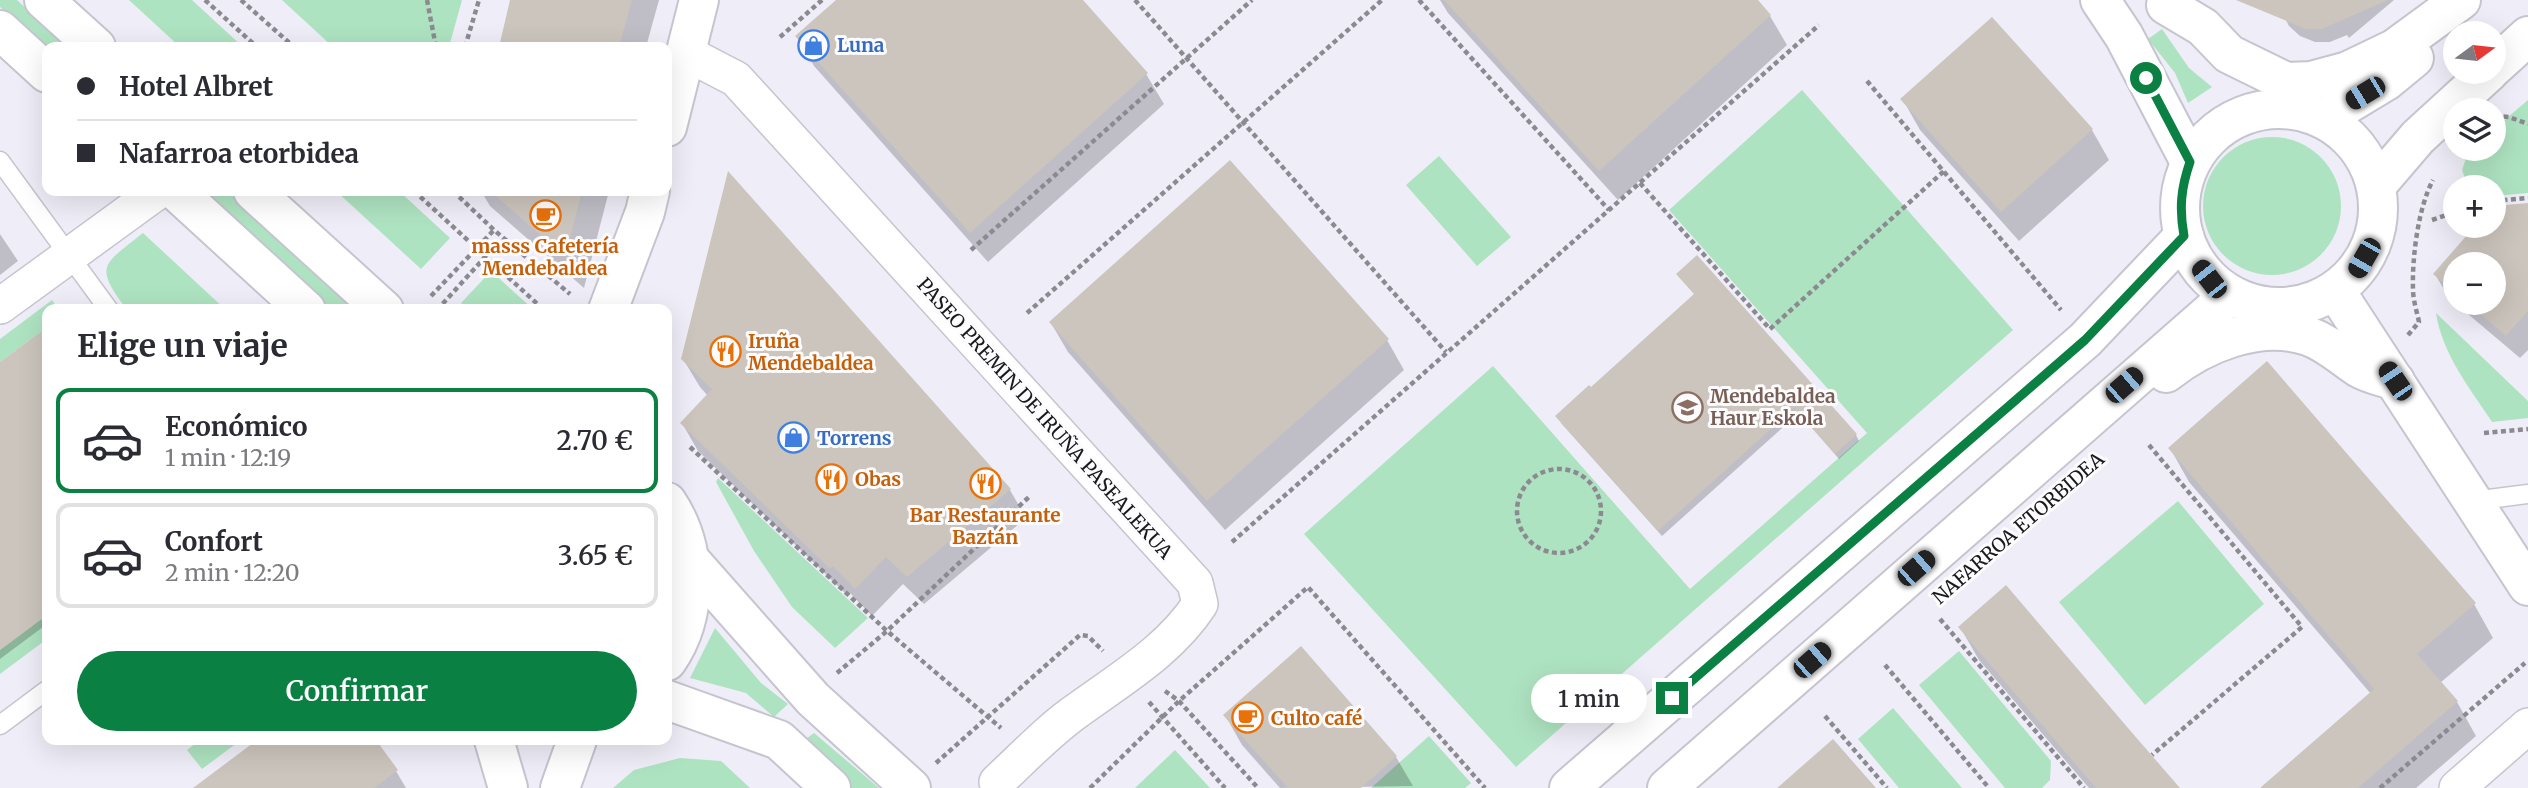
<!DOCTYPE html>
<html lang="es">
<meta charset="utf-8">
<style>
:root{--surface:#fff;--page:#f7f7f7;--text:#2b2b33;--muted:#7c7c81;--line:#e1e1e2;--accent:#0b8043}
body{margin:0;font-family:Merriweather,serif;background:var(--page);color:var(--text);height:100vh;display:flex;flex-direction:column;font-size:26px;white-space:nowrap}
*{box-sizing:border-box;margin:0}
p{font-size:23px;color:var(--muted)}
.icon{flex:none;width:38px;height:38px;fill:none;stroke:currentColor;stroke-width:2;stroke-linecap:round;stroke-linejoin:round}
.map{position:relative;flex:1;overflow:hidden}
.details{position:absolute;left:42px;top:304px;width:630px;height:441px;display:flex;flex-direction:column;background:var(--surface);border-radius:14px;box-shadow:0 7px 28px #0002}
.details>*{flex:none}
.top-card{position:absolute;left:42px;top:42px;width:630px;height:154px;border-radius:14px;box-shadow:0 7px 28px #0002;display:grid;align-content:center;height:154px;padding:0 35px;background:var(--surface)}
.needle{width:46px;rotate:75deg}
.controls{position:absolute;left:2443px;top:21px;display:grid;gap:14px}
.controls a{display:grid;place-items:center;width:63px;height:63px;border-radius:50%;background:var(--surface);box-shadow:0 7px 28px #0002;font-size:35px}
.end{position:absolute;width:32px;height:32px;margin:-16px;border:9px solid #0b8043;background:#fff;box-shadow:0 0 0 4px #fff}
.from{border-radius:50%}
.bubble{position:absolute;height:49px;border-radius:24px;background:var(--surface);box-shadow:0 7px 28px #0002;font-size:23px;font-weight:600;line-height:49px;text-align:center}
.car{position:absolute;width:21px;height:42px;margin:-21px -10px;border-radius:9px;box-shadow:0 0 5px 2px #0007;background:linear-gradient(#222 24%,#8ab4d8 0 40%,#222 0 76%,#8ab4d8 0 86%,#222 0)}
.top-card b{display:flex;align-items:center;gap:24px;height:66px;font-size:26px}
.top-card b+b{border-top:2px solid var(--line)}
.top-card i{width:18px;height:18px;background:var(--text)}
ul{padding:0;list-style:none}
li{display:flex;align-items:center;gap:21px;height:105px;margin:0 14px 10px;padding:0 21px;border:4px solid var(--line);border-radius:14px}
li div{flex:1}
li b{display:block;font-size:26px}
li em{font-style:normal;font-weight:600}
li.on{border-color:var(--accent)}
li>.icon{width:63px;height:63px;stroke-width:1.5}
h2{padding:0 35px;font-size:32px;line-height:84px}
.cta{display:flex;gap:14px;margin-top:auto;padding:14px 35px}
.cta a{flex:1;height:80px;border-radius:42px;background:var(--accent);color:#fff;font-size:28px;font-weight:600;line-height:80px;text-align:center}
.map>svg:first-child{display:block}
</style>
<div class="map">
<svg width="2528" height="788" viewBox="0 0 2528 788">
<rect width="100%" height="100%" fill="#efeef8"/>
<g fill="#aee3c1">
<polygon points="0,0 17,0 69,47 47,47 47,50 0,7"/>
<polygon points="129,0 192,0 243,47 180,47"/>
<polygon points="282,0 462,0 449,47 333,47"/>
<polygon points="2162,29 2189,68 2212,87 2188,103 2175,73 2148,39"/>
<polygon points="1802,90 2013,330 1516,767 1304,534 1493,366 1690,589 1867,433 1669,210"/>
<polygon points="2528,100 2528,193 2494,196 2494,187 2468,187 2462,170 2469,150 2494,149 2494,129"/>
<circle cx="2272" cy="206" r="69"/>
<polygon points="1439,156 1511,237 1477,266 1406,185"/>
<polygon points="202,191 228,191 359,310 333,310"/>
<polygon points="336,191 399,191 450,238 421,269"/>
<path d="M143 233 226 310H127C93 265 103 265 143 233Z"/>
<polygon points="491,271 534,310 468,310 461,303"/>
<polygon points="52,300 59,310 47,310 47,327 0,362 0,339"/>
<path d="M2436 313 2528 401V418L2492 422C2470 388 2442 354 2436 313Z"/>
<polygon points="718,478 868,618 835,648 792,607 754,551 716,482"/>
<polygon points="2178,501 2264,604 2145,705 2059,602"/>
<polygon points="47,615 47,639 0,674 0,650"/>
<polygon points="715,628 761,683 788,704 774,717 746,693 690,678"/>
<polygon points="1959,651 2051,761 2050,780 2042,788 2005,788 1919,685"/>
<polygon points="1893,708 1962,788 1899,788 1858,739"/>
<polygon points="814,733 879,788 851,788 803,741"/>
<polygon points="1429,736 1471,783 1465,788 1371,788"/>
<polygon points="200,740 241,740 202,769 187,750"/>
<polygon points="1175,750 1210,788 1135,788"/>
<polygon points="680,758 721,761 750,788 613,788 634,770"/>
</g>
<g fill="#0003" fill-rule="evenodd">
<polygon points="512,0 659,0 646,47 500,47"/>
<polygon points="838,0 1080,0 1146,74 1164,104 988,262 814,66 797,37"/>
<polygon points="1440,0 1756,0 1770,16 1787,45 1618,200 1448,13"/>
<polygon points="2269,0 2394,0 2349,38 2347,35 2330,42 2315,42 2300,36 2289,26 2280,9"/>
<polygon points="1903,100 2092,130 2109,160 2019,241 1920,130"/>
<polygon points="729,175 1010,490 1026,518 924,604 903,584 872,616 850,593 847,595 698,451 682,423 708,396 700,387 683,359"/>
<polygon points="481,191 609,191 584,288 490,206"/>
<path d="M2528 204V350L2520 358 2449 298 2435 274 2477 226H2494V208ZM2455 264H2494V303H2455Z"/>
<polygon points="0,234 18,261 0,275"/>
<polygon points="1678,274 1856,435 1859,441 1839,459 1799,413 1662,536 1561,423 1591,389 1695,295"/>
<polygon points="1051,323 1387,340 1404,370 1225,530 1068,352"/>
<polygon points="47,329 47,624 0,659 0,364"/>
<polygon points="2170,448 2474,604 2493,638 2440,683 2457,702 2476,736 2416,788 2262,788 2371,694 2189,482"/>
<polygon points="1960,627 2178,788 2089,788 1979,660"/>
<polygon points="1225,715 1396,757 1413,786 1280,788 1242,745"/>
<polygon points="396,771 406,788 206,788"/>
</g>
<g fill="#ccc5bd">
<polygon points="510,0 632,0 619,47 499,47"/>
<polygon points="836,0 1083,0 1148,73 970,233 795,36"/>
<polygon points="1444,0 1758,0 1771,15 1599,171"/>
<polygon points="2236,0 2388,0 2322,29 2306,29"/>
<polygon points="1992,17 2093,129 2001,212 1900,99"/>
<polygon points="1230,160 1389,339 1207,501 1049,322"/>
<polygon points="728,171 1011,489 907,577 886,557 855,589 833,566 830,569 680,423 712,389 681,359"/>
<polygon points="490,191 582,191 565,257"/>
<polygon points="2528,203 2528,311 2506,336 2467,303 2494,303 2494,264 2455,264 2455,293 2433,274 2475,226 2494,226 2494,206"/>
<polygon points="1697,255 1857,434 1835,454 1794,408 1658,531 1555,416 1589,385 1591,387 1694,294 1676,274"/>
<polygon points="47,327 47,615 0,650 0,362"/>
<polygon points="2267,361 2476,603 2417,654 2458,701 2358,788 2260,788 2374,689 2168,448"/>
<polygon points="2006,585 2128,728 2180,788 2096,788 1958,627"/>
<polygon points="1301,646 1397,756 1361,788 1288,788 1223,715"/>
<polygon points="1833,739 1876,788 1777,788"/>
<polygon points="257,740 376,740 398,770 374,788 193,788"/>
</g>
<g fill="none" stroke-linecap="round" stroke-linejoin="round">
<defs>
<g id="lane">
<polyline points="0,161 109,310"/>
<polyline points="2473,501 2528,494"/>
<polyline points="0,725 47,690"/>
</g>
<g id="street">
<path d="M686 53 736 79 1195 583 1200 604C1170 650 1122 678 1078 710 1049 730 1023 758 997 782"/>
<polyline points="0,306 158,191"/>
<polyline points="2457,788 2528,726"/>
</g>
<g id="secondary">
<polyline points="44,0 96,47"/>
<polyline points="2100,0 2124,36 2190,162"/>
<polyline points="2166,5 2203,27 2229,54 2286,82 2311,81 2348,71 2394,49 2461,0"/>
<polyline points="0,30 47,73"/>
<polyline points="2494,67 2528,36"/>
<circle cx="2279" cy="208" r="99"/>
<polyline points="2323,119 2386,81 2414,58"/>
<polyline points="667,127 699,0"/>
<polyline points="2376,186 2418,137 2489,72"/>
<polyline points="176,191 306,310"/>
<polyline points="253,191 384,310"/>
<polyline points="2335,290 2528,586"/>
<polyline points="608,310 645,212 650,191"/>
<path d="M2166 373C2204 343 2260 320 2308 336 2328 343 2342 357 2359 368 2369 374 2384 377 2395 381"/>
<path d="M667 502C698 548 699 615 667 661"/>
<polyline points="690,560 813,699 911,788"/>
<polyline points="667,700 779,740 831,788"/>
<polyline points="494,740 508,788"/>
<polyline points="560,788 577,740"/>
<polyline points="1569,788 2085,340 2184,236"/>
<polyline points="1667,788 2230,295"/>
</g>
</defs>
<use href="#lane" stroke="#c6c5cf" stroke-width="21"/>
<use href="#street" stroke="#c6c5cf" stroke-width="38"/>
<use href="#secondary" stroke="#c6c5cf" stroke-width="42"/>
<g stroke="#8b8a91" stroke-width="4.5" stroke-dasharray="5 3.5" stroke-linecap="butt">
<polyline points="205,0 257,47"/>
<polyline points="241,0 294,47"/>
<polyline points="427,0 436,47"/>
<polyline points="1135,0 1446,352"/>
<polyline points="1419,0 1609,210"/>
<polyline points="780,37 822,0"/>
<polyline points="465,47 479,0"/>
<polyline points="1867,81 2061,310"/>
<polyline points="2495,116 2509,117 2528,124"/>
<polyline points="1640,183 1770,329 1944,171"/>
<polyline points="414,191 544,310"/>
<polyline points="453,191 494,230 570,294"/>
<polyline points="2494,201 2528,198"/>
<polyline points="2432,220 2455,212"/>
<polyline points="971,250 1252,0"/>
<polyline points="431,296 494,230"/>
<polyline points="437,310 486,256"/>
<polyline points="1027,313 1382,0"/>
<path d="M2408 335 2419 322C2417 312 2413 300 2413 289 2412 258 2418 208 2433 180"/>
<polyline points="2484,433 2528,429"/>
<polyline points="2149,445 2302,627 2152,755"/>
<polyline points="690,447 887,631 1001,728"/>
<circle cx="1559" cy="511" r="42"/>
<polyline points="1232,542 1819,25"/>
<polyline points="1940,619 2084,788"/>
<polyline points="1885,665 1989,788"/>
<polyline points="837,673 887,631 1031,495"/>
<polyline points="1165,691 1179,701 1258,788"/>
<polyline points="1149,702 1225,788"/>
<polyline points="1825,716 1887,788"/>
<polyline points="936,763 1080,635 1088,636 1103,651"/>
<polyline points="1090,788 1179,701 1308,587 1485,788"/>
<polyline points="2380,788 2525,663"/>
</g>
<use href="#lane" stroke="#fff" stroke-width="18"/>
<use href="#street" stroke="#fff" stroke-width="35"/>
<use href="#secondary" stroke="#fff" stroke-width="38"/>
</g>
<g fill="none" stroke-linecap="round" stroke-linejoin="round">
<path stroke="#0b8043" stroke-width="9" d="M1672 698 2085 340 2184 236C2179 208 2181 188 2190 162L2146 78"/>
</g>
<defs>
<symbol id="shop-ring" viewBox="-11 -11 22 22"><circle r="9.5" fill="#fcfcfe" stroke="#3f7fe0" stroke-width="1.5"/><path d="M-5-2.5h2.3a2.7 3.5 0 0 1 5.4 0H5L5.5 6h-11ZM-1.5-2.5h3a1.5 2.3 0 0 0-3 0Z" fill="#3f7fe0"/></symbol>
<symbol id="cafe-ring" viewBox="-11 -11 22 22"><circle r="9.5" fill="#fcfcfe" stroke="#e8710a" stroke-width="1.5"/><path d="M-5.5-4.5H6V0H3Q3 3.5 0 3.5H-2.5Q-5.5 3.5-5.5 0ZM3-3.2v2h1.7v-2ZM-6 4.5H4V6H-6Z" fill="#e8710a"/></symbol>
<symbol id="restaurant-ring" viewBox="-11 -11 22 22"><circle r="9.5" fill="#fcfcfe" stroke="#e8710a" stroke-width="1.5"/><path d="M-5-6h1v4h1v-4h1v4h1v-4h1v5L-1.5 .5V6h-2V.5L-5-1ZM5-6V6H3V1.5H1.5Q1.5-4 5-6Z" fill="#e8710a"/></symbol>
<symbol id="school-ring" viewBox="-11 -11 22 22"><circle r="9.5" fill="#fcfcfe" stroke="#8d6e63" stroke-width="1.5"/><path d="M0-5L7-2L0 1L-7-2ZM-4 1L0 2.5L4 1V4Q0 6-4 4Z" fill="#8d6e63"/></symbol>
</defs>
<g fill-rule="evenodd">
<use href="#shop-ring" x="796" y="28" width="35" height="35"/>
<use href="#cafe-ring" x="528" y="198" width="35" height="35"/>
<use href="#restaurant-ring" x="708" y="334" width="35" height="35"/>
<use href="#school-ring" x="1670" y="390" width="35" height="35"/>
<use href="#shop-ring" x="776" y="420" width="35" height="35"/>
<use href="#restaurant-ring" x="814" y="462" width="35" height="35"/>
<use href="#restaurant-ring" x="968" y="466" width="35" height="35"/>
<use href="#cafe-ring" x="1230" y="700" width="35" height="35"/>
</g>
<g text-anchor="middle" stroke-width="6" stroke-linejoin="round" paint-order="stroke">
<g font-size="19" font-weight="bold" fill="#366cbe" stroke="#fcfcfe" text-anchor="start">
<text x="837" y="52">Luna</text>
<text x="817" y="445">Torrens</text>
</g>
<g font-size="19" font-weight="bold" fill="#c56008" stroke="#fcfcfe" text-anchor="start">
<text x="545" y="253" text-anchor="middle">masss Cafetería<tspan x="545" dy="22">Mendebaldea</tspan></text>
<text x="748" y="348">Iruña<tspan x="748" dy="22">Mendebaldea</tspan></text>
<text x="855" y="486">Obas</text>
<text x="985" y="522" text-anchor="middle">Bar Restaurante<tspan x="985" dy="22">Baztán</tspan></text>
<text x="1271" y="725">Culto café</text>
</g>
<g font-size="19" font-weight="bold" fill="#785e54" stroke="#fcfcfe" text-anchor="start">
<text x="1710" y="403">Mendebaldea<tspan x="1710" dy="22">Haur Eskola</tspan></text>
</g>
<g font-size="19" fill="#19181c" stroke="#fcfcfe">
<text transform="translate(1045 418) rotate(48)" y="7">PASEO PREMIN DE IRUÑA PASEALEKUA</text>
<text transform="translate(2018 528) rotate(-41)" y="7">NAFARROA ETORBIDEA</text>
</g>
</g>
</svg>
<div class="controls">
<a><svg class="needle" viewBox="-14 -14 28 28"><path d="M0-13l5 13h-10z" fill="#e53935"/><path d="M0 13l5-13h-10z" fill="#7c7c81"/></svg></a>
<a><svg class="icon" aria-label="layers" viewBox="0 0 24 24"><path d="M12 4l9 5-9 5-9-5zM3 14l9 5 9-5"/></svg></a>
<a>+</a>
<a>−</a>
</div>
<i class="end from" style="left:2146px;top:78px"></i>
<i class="end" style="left:1672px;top:698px"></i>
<div class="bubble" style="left:1531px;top:674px;width:116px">1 min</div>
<i class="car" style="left:2365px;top:93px;rotate:239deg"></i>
<i class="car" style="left:2364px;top:258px;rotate:210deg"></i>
<i class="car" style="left:2209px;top:279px;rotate:322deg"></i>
<i class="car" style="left:2395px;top:381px;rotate:326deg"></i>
<i class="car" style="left:2124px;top:385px;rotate:49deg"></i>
<i class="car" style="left:1916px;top:568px;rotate:49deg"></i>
<i class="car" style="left:1812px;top:660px;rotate:49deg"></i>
<div class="top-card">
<b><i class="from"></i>Hotel Albret</b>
<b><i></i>Nafarroa etorbidea</b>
</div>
<section class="details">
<h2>Elige un viaje</h2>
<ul>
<li class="on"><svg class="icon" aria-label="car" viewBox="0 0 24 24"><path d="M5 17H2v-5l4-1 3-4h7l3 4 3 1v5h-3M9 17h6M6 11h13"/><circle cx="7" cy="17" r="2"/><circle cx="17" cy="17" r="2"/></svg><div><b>Económico</b><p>1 min · 12:19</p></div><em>2.70 €</em></li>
<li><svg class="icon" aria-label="car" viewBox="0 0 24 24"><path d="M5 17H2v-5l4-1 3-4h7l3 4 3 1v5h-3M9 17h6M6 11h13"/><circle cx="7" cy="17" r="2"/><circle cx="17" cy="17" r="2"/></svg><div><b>Confort</b><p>2 min · 12:20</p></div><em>3.65 €</em></li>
</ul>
<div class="cta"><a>Confirmar</a></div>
</section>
</div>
